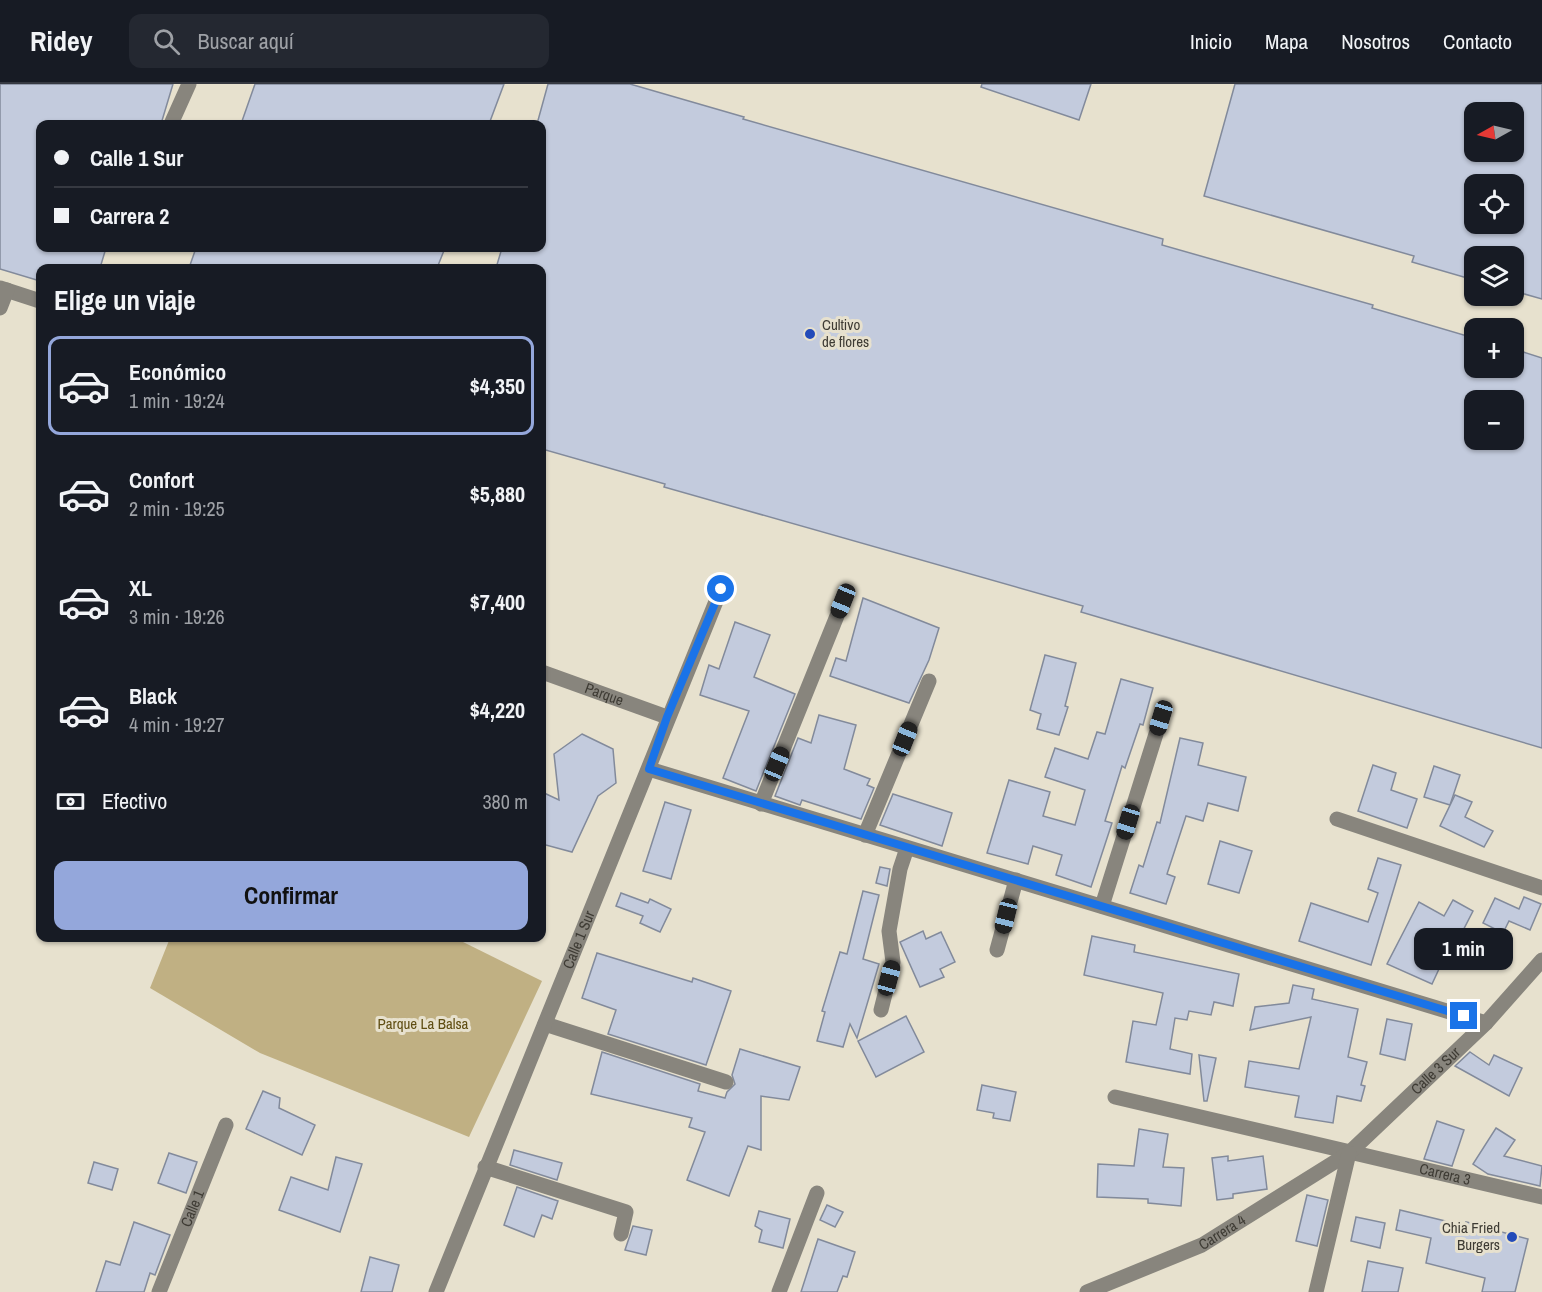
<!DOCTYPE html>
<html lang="es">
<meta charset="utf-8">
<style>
:root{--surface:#171b24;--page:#242831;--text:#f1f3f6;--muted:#9ea1a6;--line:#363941;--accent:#94a7db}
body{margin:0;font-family:"Archivo Narrow",sans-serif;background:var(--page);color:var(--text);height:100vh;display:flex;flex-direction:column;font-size:22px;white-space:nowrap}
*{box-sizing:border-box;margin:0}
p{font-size:20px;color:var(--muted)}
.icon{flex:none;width:33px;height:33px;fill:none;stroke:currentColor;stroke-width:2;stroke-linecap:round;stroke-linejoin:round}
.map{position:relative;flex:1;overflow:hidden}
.side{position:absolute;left:36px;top:180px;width:510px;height:678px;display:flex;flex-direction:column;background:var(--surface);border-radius:12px;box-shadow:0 2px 4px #0004}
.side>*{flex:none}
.banner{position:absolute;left:36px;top:36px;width:510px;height:132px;border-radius:12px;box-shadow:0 2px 4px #0004;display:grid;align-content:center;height:132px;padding:0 18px;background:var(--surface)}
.needle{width:39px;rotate:262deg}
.buttons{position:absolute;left:1464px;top:18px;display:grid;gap:12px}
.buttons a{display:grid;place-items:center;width:60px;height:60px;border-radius:12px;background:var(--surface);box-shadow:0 2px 4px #0004;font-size:30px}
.end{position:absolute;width:27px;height:27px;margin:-14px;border:8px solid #1a73e8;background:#fff;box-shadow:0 0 0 3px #fff}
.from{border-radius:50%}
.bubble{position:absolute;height:42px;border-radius:12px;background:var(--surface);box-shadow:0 2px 4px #0004;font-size:20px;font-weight:700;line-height:42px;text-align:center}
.car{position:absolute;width:18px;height:36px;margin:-18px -9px;border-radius:8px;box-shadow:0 0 4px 2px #0007;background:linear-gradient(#222 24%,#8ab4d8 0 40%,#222 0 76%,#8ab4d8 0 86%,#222 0)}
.banner b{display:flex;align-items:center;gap:21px;height:57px;font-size:22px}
.banner b+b{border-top:2px solid var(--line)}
.banner i{width:15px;height:15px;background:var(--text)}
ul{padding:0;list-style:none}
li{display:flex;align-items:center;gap:18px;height:99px;margin:0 12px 9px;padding:0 6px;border:3px solid transparent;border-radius:12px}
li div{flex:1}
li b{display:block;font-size:22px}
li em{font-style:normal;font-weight:700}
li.active{border-color:var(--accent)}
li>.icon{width:54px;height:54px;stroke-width:1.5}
h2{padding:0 18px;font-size:27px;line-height:72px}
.pay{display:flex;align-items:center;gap:15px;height:66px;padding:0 18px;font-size:22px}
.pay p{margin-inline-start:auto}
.button{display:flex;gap:12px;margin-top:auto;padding:12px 18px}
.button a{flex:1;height:69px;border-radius:12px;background:var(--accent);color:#111;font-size:24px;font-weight:700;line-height:69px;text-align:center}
header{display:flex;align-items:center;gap:36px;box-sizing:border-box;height:84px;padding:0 30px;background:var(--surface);border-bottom:2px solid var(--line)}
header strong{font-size:28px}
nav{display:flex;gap:33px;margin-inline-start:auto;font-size:21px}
.search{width:420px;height:54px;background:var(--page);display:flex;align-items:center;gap:15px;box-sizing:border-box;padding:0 21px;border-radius:12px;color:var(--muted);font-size:22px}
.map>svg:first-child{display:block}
</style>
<header>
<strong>Ridey</strong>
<div class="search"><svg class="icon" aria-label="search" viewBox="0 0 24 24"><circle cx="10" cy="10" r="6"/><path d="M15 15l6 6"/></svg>Buscar aquí</div>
<nav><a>Inicio</a><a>Mapa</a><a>Nosotros</a><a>Contacto</a></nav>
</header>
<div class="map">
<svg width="1542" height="1208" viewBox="0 0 1542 1208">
<rect width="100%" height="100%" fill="#e7e1ce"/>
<polygon fill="#c0b083" points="170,854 455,854 542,897 469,1053 260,969 150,904"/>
<g fill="#c3cbdd" stroke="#828a9b" stroke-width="1.5" fill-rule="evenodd">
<polygon points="0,0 173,0 161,40 40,40 40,164 106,164 100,184 40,184 40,197 0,185"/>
<polygon points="255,0 504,0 489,40 241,40"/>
<path d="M548 0H630L744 33 743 35 1163 155 1162 161 1373 221 1372 224 1474 254V284H1514V265L1542 274V664L1081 528 1083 522 664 403 665 400 542 365V184H496L502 164H542V40H537ZM1474 316H1514V356H1474Z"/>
<polygon points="982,0 1091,0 1079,36 981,3"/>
<path d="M1235 0H1542V215L1514 207V172H1474V196L1412 178 1414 172 1204 112ZM1474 28H1514V68H1474ZM1474 100H1514V140H1474Z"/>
<polygon points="196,164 445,164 437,184 189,184"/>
<polygon points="863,514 939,544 929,576 909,619 830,592 836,574 846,577"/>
<polygon points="735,538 770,551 754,593 795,610 756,707 723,694 749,627 700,611 709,581 719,585"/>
<polygon points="1045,571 1076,579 1065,622 1068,623 1059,651 1037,645 1041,630 1030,626"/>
<polygon points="1121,595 1153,604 1143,641 1140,640 1125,684 1122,682 1105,737 1112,739 1091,803 1056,791 1062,771 1033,762 1028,780 987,769 1009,696 1050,708 1043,732 1075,741 1085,706 1045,693 1055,664 1088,675 1097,648 1105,650"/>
<polygon points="819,631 856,641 844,685 870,695 867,701 874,704 861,735 802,716 800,721 775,712 798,654 811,659"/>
<polygon points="582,650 613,665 616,699 598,712 572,768 542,760 542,708 559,716 554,670"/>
<polygon points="1180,654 1203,659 1198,681 1246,693 1238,727 1208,719 1203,737 1186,732 1167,790 1175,793 1166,820 1130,809 1139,781 1143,783 1157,738 1160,739"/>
<polygon points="1373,681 1396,689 1391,706 1417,715 1407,744 1358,727"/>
<polygon points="1434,682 1460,691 1450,721 1424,713"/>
<polygon points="893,710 952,729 942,762 880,741"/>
<polygon points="1455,711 1472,718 1465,733 1493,747 1484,763 1440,742"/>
<polygon points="665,718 691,726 671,795 643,787"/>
<polygon points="1220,757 1252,767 1239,809 1208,800"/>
<polygon points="1378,774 1401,781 1371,881 1299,857 1311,819 1368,838 1378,809 1368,805"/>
<polygon points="880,783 890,785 887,802 876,799"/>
<polygon points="863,807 879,811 863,875 879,880 857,954 850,940 843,963 817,957 825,928 822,927 840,868 847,870"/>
<polygon points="621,809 648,819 650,815 671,825 660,848 640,839 643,832 616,822"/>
<polygon points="1524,813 1541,820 1530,846 1509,837 1503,849 1483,839 1495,814 1519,825"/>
<polygon points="1453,816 1473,827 1456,860 1452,857 1432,900 1387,880 1419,818 1444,832"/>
<polygon points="923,847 926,855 941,848 955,878 940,885 944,893 920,903 900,858"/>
<polygon points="1092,852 1135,861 1134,868 1239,890 1233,922 1214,918 1211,931 1189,927 1187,936 1175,934 1170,965 1192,970 1190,990 1126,978 1133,937 1156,941 1163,909 1084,891"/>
<polygon points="597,869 692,898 693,894 731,907 706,981 608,950 616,926 582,914"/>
<polygon points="1293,901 1314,905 1312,915 1358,925 1348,973 1367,978 1361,1001 1365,1002 1361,1017 1337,1012 1333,1039 1295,1033 1299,1012 1245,1003 1249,977 1299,985 1311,933 1250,946 1255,923 1289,919"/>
<polygon points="906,932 924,968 876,993 858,957"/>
<polygon points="1387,935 1412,940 1405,976 1380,970"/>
<polygon points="740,965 800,983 789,1016 761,1012 761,1066 748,1062 729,1112 687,1096 705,1048 689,1043 692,1034 591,1010 602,968 700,1000 698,1007 725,1014 727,1008 735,1000 732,991"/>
<polygon points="1470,968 1489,981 1494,971 1522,984 1509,1012 1455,982"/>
<polygon points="1199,971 1216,974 1207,1017 1204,1017"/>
<polygon points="982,1001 1016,1008 1010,1037 993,1034 994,1029 977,1026"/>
<polygon points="263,1007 280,1014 279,1024 315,1041 302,1071 246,1045"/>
<polygon points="1437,1037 1464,1046 1452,1082 1424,1075"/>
<polygon points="1496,1044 1515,1056 1504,1072 1542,1082 1540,1102 1488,1090 1473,1080"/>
<polygon points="1139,1045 1168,1050 1163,1083 1184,1084 1181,1122 1148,1119 1148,1115 1097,1113 1098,1080 1134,1082"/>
<polygon points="514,1066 562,1079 557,1096 510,1081"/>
<polygon points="169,1069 197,1078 186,1109 158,1099"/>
<polygon points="1228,1072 1228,1077 1263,1072 1267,1105 1233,1110 1233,1114 1217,1116 1212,1074"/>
<polygon points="336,1073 362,1080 340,1148 279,1126 291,1093 328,1106"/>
<polygon points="94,1078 118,1085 112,1106 88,1099"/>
<polygon points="517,1103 558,1117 552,1135 542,1131 534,1153 504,1141"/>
<polygon points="1307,1111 1328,1116 1317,1162 1296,1157"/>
<polygon points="827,1121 843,1128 835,1143 820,1136"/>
<polygon points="1400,1126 1466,1142 1466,1138 1494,1144 1494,1146 1528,1155 1515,1208 1482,1208 1485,1194 1426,1179 1431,1154 1396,1146"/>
<polygon points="759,1127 790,1135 783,1164 759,1158 762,1146 755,1142"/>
<polygon points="1356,1133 1385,1139 1380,1164 1351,1157"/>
<polygon points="134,1138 170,1151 155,1191 150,1189 144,1208 96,1208 106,1177 120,1181"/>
<polygon points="633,1142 652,1146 646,1171 625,1166"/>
<polygon points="818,1155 855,1168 847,1193 843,1192 837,1208 801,1208"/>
<polygon points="370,1173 399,1181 392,1208 361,1208"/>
<polygon points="1368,1177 1403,1184 1398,1208 1362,1208"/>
</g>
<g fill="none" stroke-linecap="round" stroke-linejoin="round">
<g stroke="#88857d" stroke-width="15">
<polyline points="171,40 189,0"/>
<polyline points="0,204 40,217"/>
<polyline points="0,224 7,206"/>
<path id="s1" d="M542 588 667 633"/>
<polyline points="649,685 1486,939"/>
<polyline points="761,720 843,517"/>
<polyline points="1337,735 1542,804"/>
<polyline points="865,751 929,597"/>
<polyline points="1102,822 1161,634"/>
<polyline points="997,866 1016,796"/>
<polyline points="881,926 893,878 889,847 900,785 907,764"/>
<polyline points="545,940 726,998"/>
<path id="s2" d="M1115 1013 1542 1113"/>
<polyline points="485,1083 626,1128 621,1150"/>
<path id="s3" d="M159 1208 226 1041"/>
<path id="s4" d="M436 1208 721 505"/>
<polyline points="779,1208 817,1109"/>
<path id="s5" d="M1087 1208 1202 1161 1349 1069 1486 939 1542 876"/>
<polyline points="1316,1208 1349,1069"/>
</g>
</g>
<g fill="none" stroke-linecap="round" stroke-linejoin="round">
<polyline stroke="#1a73e8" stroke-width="8" points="721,505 667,633 649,685 1464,932"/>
</g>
<g fill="#234bb9" stroke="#e7e1ce" stroke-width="2">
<circle cx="810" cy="250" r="6"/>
<circle cx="1512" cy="1153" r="6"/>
</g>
<g text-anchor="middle" stroke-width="6" stroke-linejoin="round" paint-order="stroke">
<g font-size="15" fill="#3e3b34" stroke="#e7e1ce" text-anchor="start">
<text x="822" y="246">Cultivo<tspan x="822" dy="17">de flores</tspan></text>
<text x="1500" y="1149" text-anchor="end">Chia Fried<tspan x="1500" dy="17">Burgers</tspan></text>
</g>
<g font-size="15" fill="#3e3b34" stroke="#e7e1ce">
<text dy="5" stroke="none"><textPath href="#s1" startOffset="66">Parque</textPath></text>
<text dy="5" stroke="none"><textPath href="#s4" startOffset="380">Calle 1 Sur</textPath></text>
<text dy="5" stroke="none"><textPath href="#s5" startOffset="417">Calle 3 Sur</textPath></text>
<text dy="5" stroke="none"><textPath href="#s2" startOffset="339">Carrera 3</textPath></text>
<text dy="5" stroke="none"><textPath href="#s3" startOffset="90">Calle 1</textPath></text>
<text dy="5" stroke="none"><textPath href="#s5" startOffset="148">Carrera 4</textPath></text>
</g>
<g font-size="15" fill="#604e13" stroke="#e7e1ce">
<text x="423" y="945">Parque La Balsa</text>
</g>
</g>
</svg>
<div class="buttons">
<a><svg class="needle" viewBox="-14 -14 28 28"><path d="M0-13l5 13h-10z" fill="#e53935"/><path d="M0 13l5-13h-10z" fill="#9ea1a6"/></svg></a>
<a><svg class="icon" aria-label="locate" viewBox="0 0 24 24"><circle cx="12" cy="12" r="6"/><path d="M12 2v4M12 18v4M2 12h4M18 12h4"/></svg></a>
<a><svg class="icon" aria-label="layers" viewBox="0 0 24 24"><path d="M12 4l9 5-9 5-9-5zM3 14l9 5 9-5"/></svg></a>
<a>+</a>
<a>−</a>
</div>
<i class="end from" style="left:721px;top:505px"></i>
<i class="end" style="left:1464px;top:932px"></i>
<div class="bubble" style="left:1414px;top:844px;width:99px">1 min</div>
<i class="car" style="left:843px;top:517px;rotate:202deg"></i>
<i class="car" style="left:1161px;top:634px;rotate:197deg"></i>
<i class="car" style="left:905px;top:655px;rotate:22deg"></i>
<i class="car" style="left:777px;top:680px;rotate:22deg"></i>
<i class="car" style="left:1128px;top:738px;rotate:197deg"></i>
<i class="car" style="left:1006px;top:832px;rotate:194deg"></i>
<i class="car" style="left:889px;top:894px;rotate:15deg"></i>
<div class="banner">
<b><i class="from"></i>Calle 1 Sur</b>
<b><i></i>Carrera 2</b>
</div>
<section class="side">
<h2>Elige un viaje</h2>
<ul>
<li class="active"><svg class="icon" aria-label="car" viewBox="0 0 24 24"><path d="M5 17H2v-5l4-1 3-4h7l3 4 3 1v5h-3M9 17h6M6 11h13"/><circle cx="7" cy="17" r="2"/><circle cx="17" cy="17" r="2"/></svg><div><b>Económico</b><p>1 min · 19:24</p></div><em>$4,350</em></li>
<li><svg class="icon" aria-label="car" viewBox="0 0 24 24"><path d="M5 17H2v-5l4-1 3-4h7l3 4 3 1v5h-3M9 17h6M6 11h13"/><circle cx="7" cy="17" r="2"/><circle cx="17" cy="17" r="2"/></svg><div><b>Confort</b><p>2 min · 19:25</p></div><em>$5,880</em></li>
<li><svg class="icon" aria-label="car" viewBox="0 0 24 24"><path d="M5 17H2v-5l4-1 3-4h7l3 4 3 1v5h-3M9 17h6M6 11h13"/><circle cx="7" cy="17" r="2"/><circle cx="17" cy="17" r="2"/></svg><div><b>XL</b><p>3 min · 19:26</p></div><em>$7,400</em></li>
<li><svg class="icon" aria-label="car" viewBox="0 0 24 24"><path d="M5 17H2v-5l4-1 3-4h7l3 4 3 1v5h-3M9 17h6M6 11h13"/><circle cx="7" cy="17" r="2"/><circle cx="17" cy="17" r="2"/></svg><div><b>Black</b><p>4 min · 19:27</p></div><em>$4,220</em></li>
</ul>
<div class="pay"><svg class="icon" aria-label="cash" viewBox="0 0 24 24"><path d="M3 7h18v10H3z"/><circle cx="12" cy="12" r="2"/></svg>Efectivo<p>380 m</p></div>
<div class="button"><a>Confirmar</a></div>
</section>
</div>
